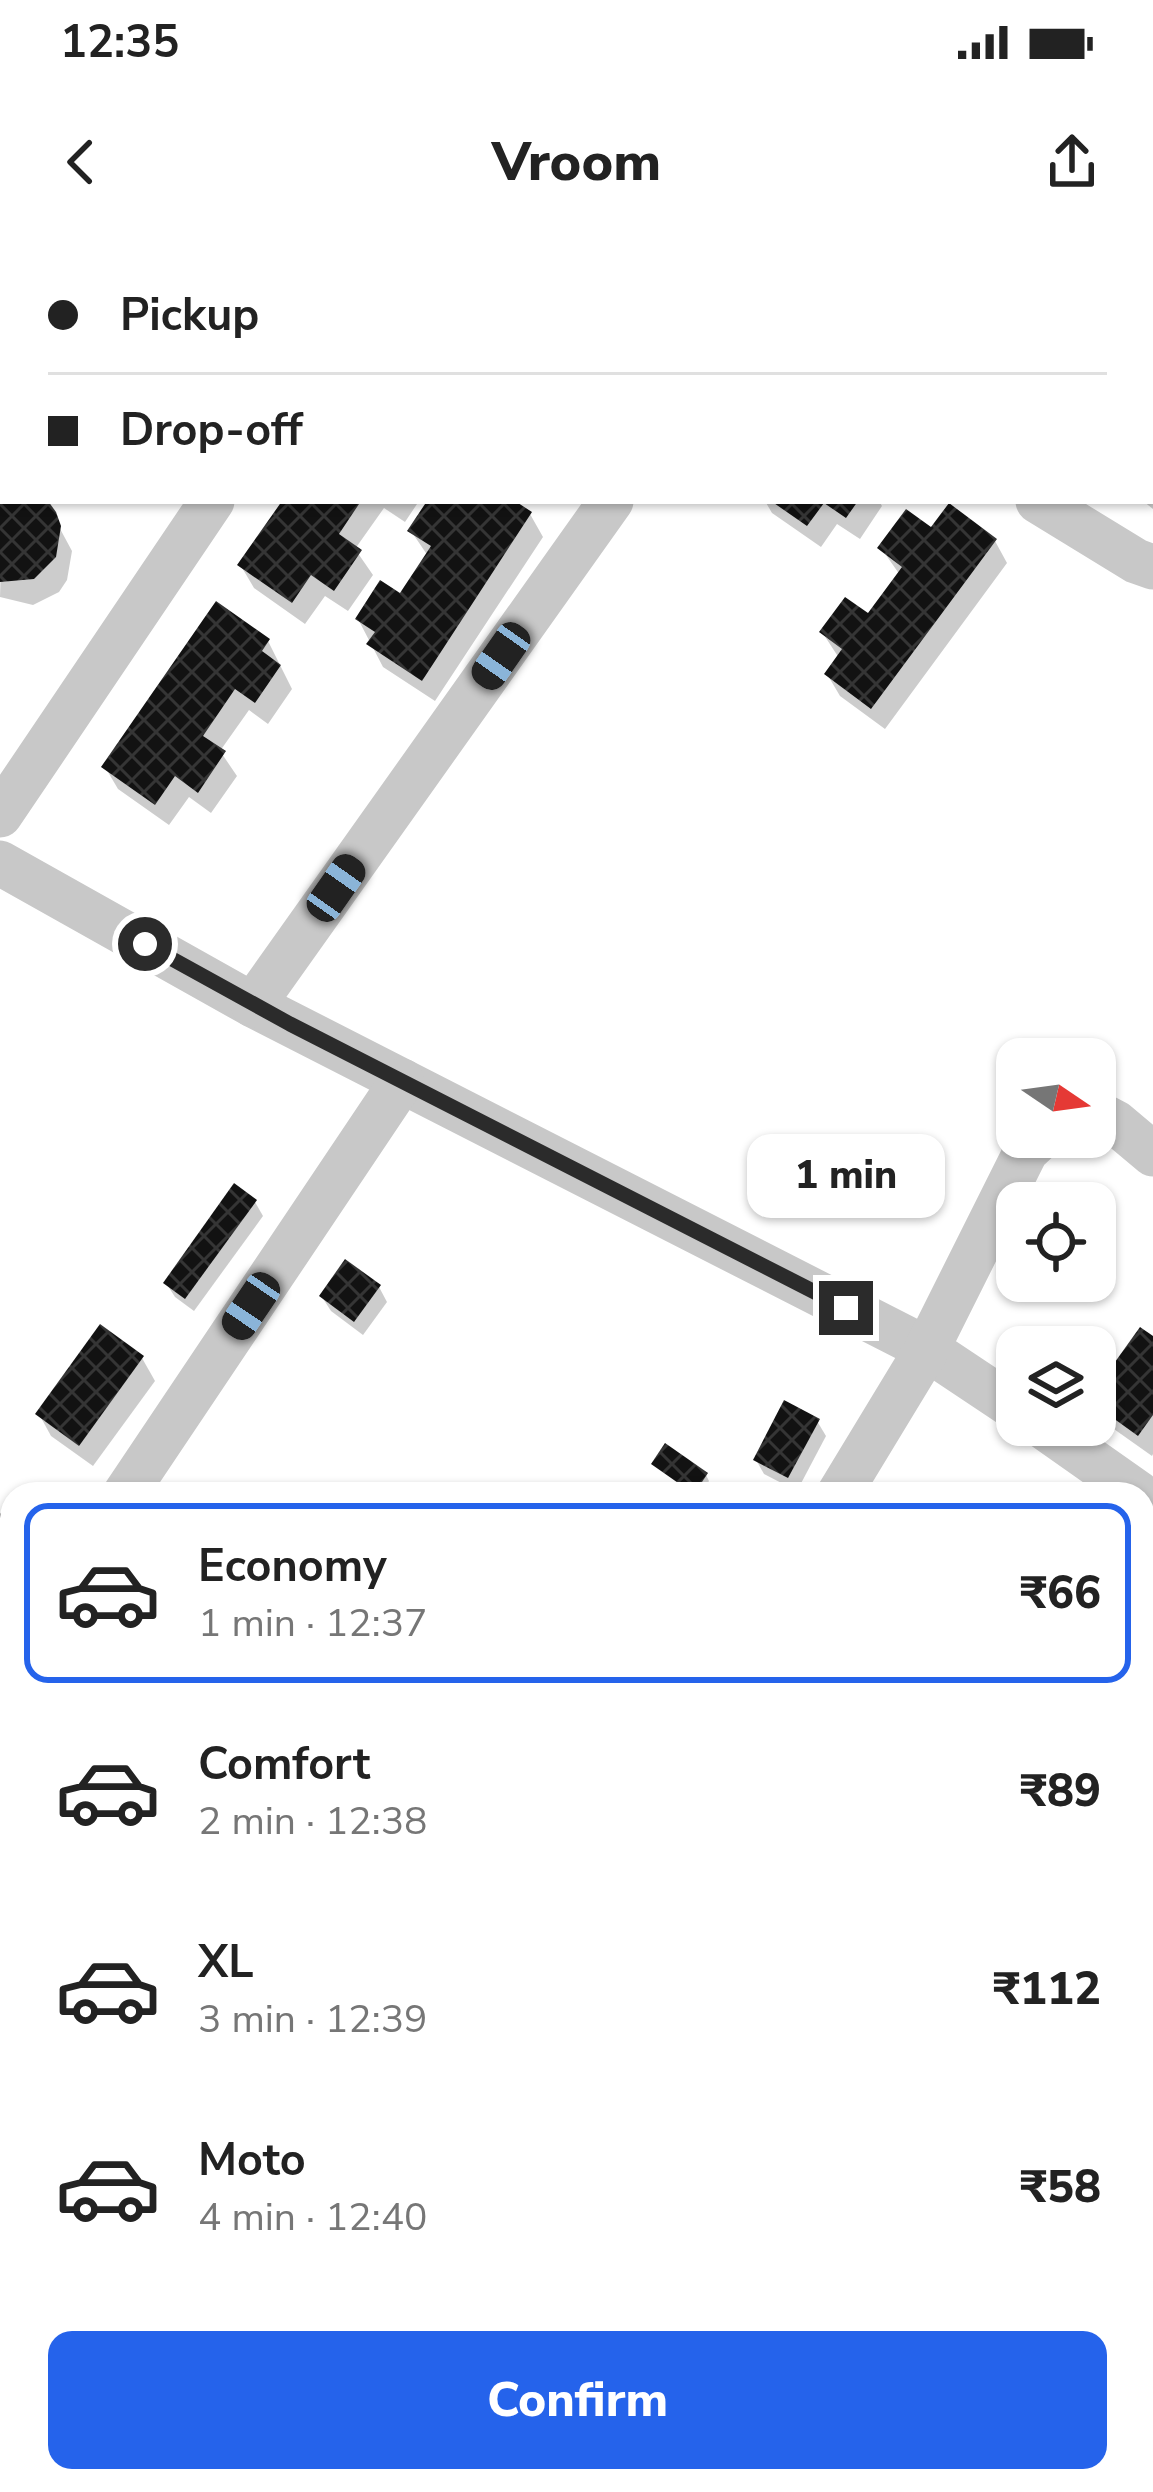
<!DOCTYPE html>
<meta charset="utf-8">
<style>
:root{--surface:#fff;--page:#f2f2f2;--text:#222;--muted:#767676;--line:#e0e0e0;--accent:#2563eb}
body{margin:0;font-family:"Nunito Sans",sans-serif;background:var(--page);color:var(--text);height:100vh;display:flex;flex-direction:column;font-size:45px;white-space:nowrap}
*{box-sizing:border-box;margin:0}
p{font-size:39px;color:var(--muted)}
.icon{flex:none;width:66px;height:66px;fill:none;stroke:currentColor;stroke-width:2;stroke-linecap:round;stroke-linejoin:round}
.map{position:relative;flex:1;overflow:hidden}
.sheet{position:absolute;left:0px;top:1242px;width:1155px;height:1011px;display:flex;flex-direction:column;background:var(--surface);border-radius:36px 36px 0 0;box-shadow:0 3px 9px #0004}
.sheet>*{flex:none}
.guide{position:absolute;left:0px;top:0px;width:1155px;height:264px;box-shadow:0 3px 9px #0004;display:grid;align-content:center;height:264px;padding:0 48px;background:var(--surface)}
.needle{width:78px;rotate:103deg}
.fabs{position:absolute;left:996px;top:798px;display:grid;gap:24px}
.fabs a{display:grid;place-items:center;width:120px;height:120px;border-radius:24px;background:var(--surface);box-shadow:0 3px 9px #0004;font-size:60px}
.end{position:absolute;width:54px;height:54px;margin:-27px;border:15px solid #2b2b2b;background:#fff;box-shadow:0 0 0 6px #fff}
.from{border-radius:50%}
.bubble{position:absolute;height:84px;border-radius:24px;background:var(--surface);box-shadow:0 3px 9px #0004;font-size:39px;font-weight:800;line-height:84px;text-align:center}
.car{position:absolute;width:36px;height:72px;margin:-36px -18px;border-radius:15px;box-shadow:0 0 9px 3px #0007;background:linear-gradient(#222 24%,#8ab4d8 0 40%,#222 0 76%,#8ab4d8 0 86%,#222 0)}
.guide b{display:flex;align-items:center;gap:42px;height:114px;font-size:45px}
.guide b+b{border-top:3px solid var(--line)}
.guide i{width:30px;height:30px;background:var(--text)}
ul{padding:21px 0 0;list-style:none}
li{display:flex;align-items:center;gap:36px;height:180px;margin:0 24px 18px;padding:0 24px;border:6px solid transparent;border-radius:24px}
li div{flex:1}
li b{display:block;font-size:45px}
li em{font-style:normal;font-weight:800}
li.on{border-color:var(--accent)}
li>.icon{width:108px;height:108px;stroke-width:1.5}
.primary-button{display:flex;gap:24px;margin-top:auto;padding:24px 48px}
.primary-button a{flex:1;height:138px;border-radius:24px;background:var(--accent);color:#fff;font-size:48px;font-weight:800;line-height:138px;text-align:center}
.status{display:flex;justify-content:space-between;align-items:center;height:84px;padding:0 60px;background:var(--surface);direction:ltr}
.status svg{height:33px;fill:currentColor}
header{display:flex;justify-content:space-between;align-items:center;height:156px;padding:0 48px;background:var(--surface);font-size:54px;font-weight:800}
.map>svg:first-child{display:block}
</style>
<div class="status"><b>12:35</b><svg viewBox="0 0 49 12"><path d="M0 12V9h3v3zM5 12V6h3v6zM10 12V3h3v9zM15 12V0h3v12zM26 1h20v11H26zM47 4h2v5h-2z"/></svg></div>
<header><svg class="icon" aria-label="back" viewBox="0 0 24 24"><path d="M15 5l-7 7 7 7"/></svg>Vroom<svg class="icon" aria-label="share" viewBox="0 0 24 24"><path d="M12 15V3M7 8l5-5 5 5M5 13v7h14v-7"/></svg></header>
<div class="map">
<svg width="1153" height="2252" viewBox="0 0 1153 2252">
<defs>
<pattern id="building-cross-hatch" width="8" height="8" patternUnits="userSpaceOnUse" patternTransform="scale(3)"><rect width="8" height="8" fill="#121212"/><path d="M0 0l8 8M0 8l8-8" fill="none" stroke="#353535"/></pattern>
</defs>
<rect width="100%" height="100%" fill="#fff"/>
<g fill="#0003">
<polygon points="9,0 41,0 46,3 7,3"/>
<polygon points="109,0 139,0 137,3"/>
<polygon points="186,0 213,0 218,3 184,3"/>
<polygon points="291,0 333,0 331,3"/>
<polygon points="472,0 548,0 550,3 470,3"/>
<polygon points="1088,0 1143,0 1147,3 1085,3"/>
<polygon points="1152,7 1153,8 1152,100"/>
<polygon points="3,9 3,59 0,57"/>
<polygon points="1153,173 1153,269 1143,261 1152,261"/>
<polygon points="3,250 3,261 58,285 72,311 67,340 59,352 33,365 0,357"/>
<polygon points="286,261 419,261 405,282 384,268 355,309 373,335 348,371 325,356 305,384 254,348 241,326"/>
<polygon points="430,261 447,261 458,269 463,261 510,261 530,274 543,297 435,461 383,427 358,379 401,357 428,316 411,291"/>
<polygon points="765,261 879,261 882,266 860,299 837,284 821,307 772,273"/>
<polygon points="932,292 995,301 1007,323 885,489 840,456 827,434 839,418 822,392 868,378 900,335 881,308"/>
<polygon points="268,401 292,449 268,484 249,470 220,511 237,536 211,573 189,557 169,585 118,549 105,527"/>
<polygon points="255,962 263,976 194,1071 175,1057 166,1043"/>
<polygon points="379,1047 387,1062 363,1095 331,1071 322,1057"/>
<polygon points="1153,1100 1153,1214 1152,1216 1104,1182 1095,1166 1095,1155"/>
<polygon points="142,1118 155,1141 93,1226 51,1196 39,1174"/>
<polygon points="817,1181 826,1196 797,1251 764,1234 756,1220"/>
<polygon points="655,1225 706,1235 709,1241 701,1254 692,1254"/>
<polygon points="12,1263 12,1337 0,1354 0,1279"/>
<polygon points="1143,1308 1153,1318 1153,1522 1143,1513 1143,1466 1152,1456 1143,1447"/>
<polygon points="1143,1711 1153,1718 1153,1796 1143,1789"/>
</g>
<g fill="url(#building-cross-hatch)">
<polygon points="0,261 48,261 56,272 61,286 56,317 34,339 0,342"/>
<polygon points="282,261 361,261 339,294 362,310 334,351 311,335 292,363 237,325"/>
<polygon points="427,261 457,264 460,261 515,261 532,272 422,441 366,404 375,392 355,379 380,340 400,353 431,306 407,291"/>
<polygon points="771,261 858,261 846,278 824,263 807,286"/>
<polygon points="949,263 997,299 871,469 824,434 842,409 819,392 845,357 868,373 902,327 877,308 906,269 931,287"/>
<polygon points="216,361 270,399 262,411 281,425 255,463 235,449 203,496 226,511 198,553 175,536 155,565 101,527"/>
<polygon points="234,943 257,960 185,1059 163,1043"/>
<polygon points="345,1019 381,1045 354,1082 319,1056"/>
<polygon points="100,1084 144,1116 79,1206 35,1174"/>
<polygon points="1140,1087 1153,1096 1153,1175 1138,1196 1095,1165 1095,1150"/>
<polygon points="784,1160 820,1179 788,1238 753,1220"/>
<polygon points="665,1203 708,1233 694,1254 651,1224"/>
<polygon points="12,1258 12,1312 0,1329 0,1274"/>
<polygon points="1143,1304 1153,1314 1153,1424 1143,1435"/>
<polygon points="1153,1450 1153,1513 1143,1505 1143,1462"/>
<polygon points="1143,1532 1153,1541 1153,1570 1143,1581"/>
<polygon points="1143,1708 1153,1715 1153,1767 1143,1782"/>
<polygon points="1143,2234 1153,2236 1153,2252 1079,2252 1081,2241 1143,2241"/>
</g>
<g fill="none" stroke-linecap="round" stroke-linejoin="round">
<g stroke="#c8c8c8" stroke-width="45">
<polyline points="651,0 656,3"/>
<polyline points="391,3 393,0"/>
<polyline points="1037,3 1039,0"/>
<polyline points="1038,261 1136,321 1153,327"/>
<polyline points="0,575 212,261"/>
<polyline points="0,623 253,765 927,1109 1017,1169"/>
<polyline points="253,765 611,261"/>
<polyline points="1095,872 1116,883 1153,914"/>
<polyline points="1041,1185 1139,1254"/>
<polyline points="125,1254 402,841"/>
<polyline points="839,1254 927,1109 1026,911 1041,897"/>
<polyline points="0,1441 12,1423"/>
<polyline points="1143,1610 1153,1602"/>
<polyline points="1143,1654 1153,1661"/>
<polyline points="0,1723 12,1730"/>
<polyline points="1143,1995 1153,1981"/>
<polyline points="777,2241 859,2252"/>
<polyline points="160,2252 166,2241"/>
<polyline points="625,2252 628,2241"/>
<polyline points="977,2252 983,2241"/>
</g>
</g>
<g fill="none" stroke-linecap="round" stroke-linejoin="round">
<polyline stroke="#2b2b2b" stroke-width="15" points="145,704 290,784 846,1068"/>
</g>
</svg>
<div class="fabs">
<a><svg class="needle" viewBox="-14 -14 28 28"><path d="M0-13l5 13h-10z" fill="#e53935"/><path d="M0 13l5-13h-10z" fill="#767676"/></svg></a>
<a><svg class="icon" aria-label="locate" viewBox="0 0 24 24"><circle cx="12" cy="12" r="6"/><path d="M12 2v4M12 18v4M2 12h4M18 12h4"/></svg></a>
<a><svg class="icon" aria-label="layers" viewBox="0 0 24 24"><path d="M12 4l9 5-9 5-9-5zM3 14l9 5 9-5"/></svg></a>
</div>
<i class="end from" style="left:145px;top:704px"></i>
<i class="end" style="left:846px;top:1068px"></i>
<div class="bubble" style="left:747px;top:894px;width:198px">1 min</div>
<i class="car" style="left:501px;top:416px;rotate:215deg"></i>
<i class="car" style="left:336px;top:648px;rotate:35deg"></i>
<i class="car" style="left:251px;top:1066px;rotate:214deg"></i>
<div class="guide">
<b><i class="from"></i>Pickup</b>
<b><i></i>Drop-off</b>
</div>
<section class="sheet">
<ul>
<li class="on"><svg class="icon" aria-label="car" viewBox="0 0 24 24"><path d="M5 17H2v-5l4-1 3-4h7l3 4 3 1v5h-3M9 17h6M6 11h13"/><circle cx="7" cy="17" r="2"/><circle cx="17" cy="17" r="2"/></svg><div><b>Economy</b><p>1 min · 12:37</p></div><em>₹66</em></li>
<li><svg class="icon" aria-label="car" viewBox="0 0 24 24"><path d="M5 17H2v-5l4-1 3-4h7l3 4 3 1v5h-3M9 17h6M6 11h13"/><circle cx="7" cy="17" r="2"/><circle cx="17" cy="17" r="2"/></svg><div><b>Comfort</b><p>2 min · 12:38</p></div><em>₹89</em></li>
<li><svg class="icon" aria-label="car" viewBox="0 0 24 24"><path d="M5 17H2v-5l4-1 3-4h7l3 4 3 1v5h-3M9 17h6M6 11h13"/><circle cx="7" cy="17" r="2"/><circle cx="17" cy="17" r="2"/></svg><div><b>XL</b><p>3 min · 12:39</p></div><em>₹112</em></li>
<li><svg class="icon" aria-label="car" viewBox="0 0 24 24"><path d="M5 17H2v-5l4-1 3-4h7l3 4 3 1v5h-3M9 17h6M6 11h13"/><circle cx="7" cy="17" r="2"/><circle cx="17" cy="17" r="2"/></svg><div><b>Moto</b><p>4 min · 12:40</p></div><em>₹58</em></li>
</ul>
<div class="primary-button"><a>Confirm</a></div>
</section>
</div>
